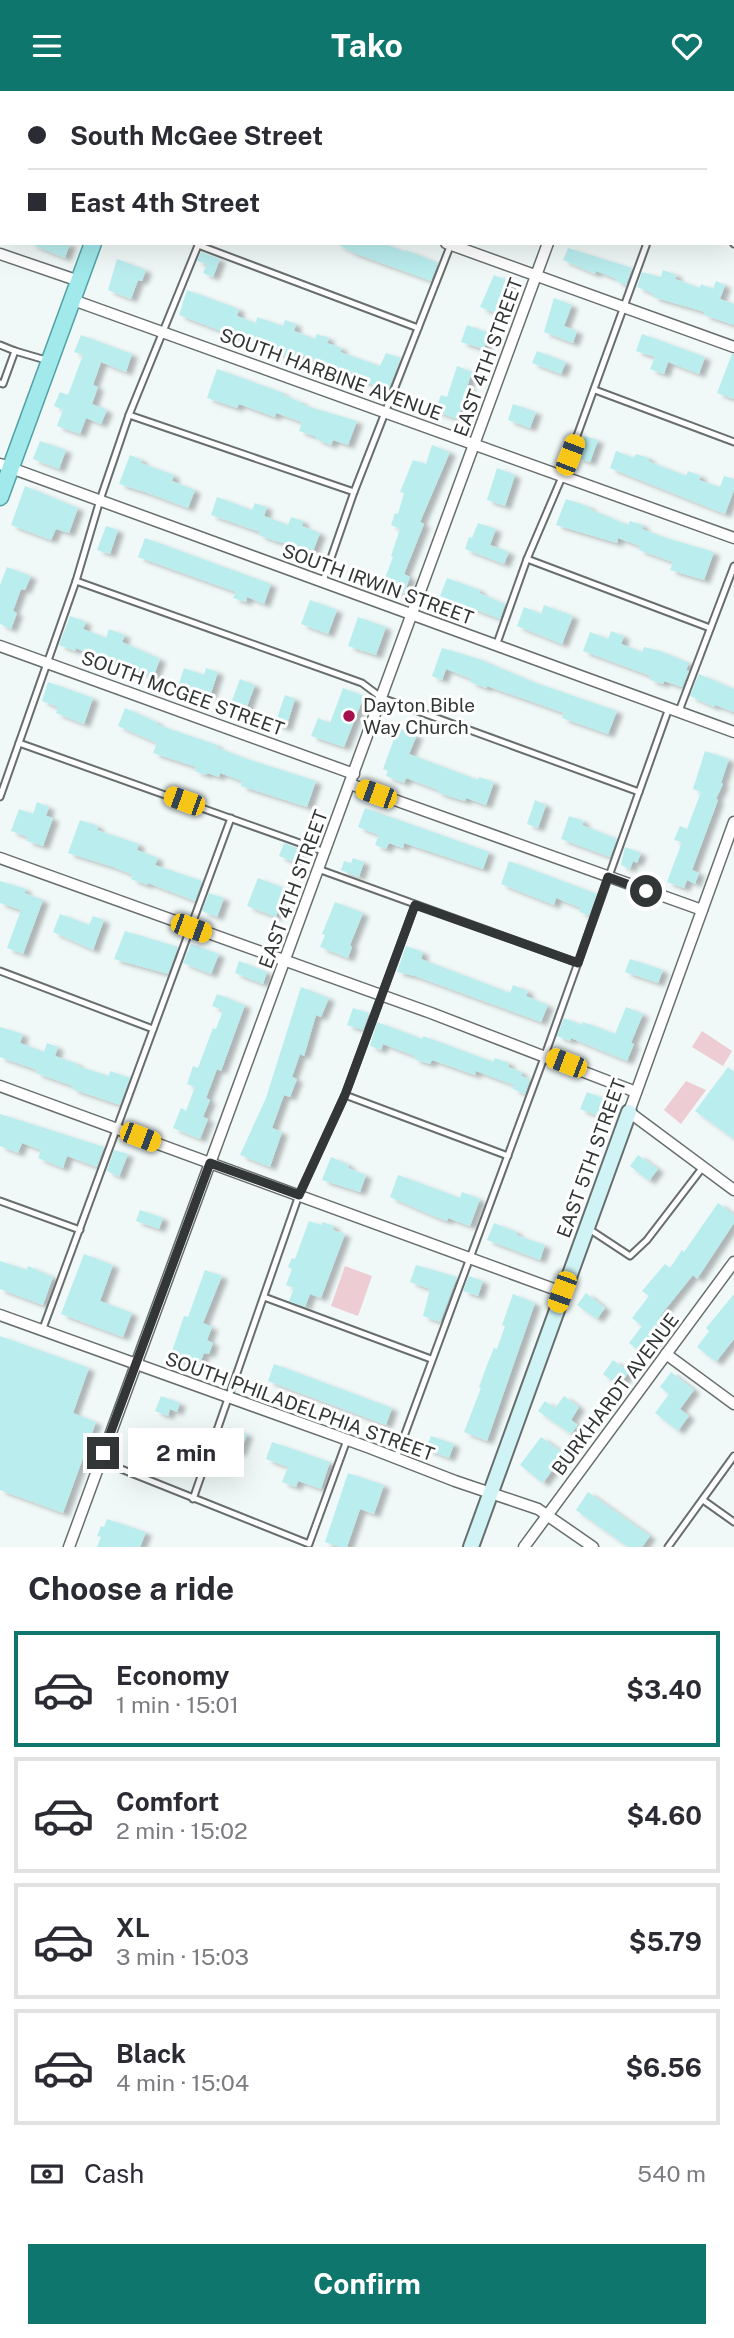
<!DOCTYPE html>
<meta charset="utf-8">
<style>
:root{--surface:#fff;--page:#f7f7f7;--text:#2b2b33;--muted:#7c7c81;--line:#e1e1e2;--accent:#0f766e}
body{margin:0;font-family:"Public Sans",sans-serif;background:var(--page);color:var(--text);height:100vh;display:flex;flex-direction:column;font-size:26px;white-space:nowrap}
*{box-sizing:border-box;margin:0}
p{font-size:23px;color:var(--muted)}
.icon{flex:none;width:38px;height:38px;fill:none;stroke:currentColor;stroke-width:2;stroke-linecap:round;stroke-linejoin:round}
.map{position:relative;height:1456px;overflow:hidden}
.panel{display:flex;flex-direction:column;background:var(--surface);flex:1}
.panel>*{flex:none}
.banner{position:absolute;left:0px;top:0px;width:735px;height:154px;box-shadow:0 7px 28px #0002;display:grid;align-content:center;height:154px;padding:0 28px;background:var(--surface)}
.end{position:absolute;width:32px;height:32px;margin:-16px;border:9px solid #333636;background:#fff;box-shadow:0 0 0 4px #fff}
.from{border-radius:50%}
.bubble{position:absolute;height:49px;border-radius:0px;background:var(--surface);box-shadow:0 7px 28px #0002;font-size:23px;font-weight:700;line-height:49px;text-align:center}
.car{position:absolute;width:21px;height:42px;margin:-21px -10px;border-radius:9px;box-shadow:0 0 5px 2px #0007;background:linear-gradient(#f5c518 24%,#345 0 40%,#f5c518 0 76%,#345 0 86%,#f5c518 0)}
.banner b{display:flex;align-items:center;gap:24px;height:66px;font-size:26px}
.banner b+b{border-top:2px solid var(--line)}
.banner i{width:18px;height:18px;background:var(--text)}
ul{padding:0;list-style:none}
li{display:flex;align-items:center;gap:21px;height:116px;margin:0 14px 10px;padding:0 14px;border:4px solid var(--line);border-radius:0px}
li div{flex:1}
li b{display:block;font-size:26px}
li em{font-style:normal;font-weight:700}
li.selected{border-color:var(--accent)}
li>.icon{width:63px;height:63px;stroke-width:1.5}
h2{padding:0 28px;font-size:32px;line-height:84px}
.pay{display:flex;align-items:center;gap:18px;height:77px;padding:0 28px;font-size:26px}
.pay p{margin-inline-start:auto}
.button{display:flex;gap:14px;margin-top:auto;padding:14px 28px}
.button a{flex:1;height:80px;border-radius:0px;background:var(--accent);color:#fff;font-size:28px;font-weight:700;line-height:80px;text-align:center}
header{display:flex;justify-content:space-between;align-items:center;height:91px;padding:0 28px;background:var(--accent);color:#fff;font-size:32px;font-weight:700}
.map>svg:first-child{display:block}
</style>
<header><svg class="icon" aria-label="menu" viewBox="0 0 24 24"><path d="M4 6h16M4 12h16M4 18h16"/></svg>Tako<svg class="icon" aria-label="heart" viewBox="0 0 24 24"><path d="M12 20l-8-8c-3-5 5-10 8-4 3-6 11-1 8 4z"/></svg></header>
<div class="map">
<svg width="734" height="1456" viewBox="0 0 734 1456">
<defs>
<filter id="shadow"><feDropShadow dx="6" dy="3.5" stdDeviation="2" flood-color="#0004"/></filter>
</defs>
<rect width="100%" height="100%" fill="#f0f8f8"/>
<g fill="#edcdd3">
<polygon points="702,940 732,960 723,975 692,956"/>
<polygon points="686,990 706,999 681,1033 664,1019"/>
<polygon points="345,1175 372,1185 358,1225 331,1215"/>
</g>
<g fill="#baedee" filter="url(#shadow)">
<polygon points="28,152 70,152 65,167"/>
<polygon points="335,152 382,152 406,161 406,159 438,172 431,190 354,162"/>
<polygon points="568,157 632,177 626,194 616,190 617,188 596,180 595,183 563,169"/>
<polygon points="201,161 220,168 213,186 203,182 207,173 197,170"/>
<polygon points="117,168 146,179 142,190 138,189 131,208 108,199"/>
<polygon points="663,179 677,184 675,188 700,197 701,193 713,198 716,190 725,194 720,208 734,213 734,234 704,224 705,221 653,206 654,203 637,196 642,181 661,186"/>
<polygon points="494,184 512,191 507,206 502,204 495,222 480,216"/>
<polygon points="187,199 239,218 237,225 256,232 257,226 283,235 285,229 296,233 294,240 315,248 317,243 329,247 327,252 342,257 340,261 380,275 386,262 401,267 387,302 383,300 384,298 358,288 321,277 323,272 301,264 299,270 179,224"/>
<polygon points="554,207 572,214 564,235 577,240 573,252 544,241"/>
<polygon points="467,234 489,242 484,258 461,251"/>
<polygon points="642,243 705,266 699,283 668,271 664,283 650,278 655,266 636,260"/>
<polygon points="81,244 132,263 126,281 101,271 93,294 98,296 92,313 107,319 101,333 86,327 80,343 57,335 63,319 54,315 60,301 68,304 83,264 74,261"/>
<polygon points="537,260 566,271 561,283 532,272"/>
<polygon points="732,263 734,263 734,308 717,302"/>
<polygon points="457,275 472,281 467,296 470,298 457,328 435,320 441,304 447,306"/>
<polygon points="217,278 283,302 283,304 303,312 303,314 357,330 348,354 333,349 331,354 316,348 317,346 299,340 302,331 276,322 275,326 239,313 237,317 207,307"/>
<polygon points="513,313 536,321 530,337 508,329"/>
<polygon points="585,345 598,349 590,371 577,367"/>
<polygon points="40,350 66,359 59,378 33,368"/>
<polygon points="432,354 450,361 420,431 424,433 404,483 410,486 404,503 382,495 393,466 391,465 400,438 391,434 395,422 398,423 404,402 400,401 413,369 426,373"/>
<polygon points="616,360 634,367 636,363 649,367 648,370 686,385 688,380 701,385 699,389 720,396 724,385 734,388 734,399 725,423 610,377"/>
<polygon points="130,364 142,369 141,372 174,384 172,390 195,399 188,417 145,401 119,393"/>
<polygon points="497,377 515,384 505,415 487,409"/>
<polygon points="25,395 78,417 69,442 56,438 51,449 11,434"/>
<polygon points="217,406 252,419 255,412 267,416 264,425 288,434 291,426 303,430 302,435 320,442 313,460 272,449 259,444 260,441 211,424"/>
<polygon points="566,408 590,416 589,418 628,434 630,430 643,434 642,438 663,446 714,461 704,489 670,479 673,471 639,459 640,455 618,447 617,452 556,434"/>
<polygon points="478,432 496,438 490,454 509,461 504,473 465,458 469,446 472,447"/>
<polygon points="106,435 118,439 110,463 97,459"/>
<polygon points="145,447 271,493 264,513 247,506 246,511 233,507 236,501 138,466"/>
<polygon points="7,476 31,485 25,499 21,498 13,520 17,522 11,538 0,533 0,494"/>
<polygon points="447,487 480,499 479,502 505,513 500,528 440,505"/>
<polygon points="310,509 337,519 328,543 301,533"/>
<polygon points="544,514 573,525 562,553 517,535 524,516 541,523"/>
<polygon points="70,525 86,531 83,538 106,547 109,538 125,544 122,551 160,568 153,587 115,570 114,573 76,557 75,560 59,554"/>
<polygon points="358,526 386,536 376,564 348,555"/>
<polygon points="611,540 624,545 621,553 642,561 644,556 660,560 689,572 686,579 689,580 682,596 664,590 663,593 650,589 651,585 583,560 590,541 608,548"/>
<polygon points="442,557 479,568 533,591 617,620 608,643 562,627 564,622 487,595 486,597 470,591 472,588 446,578 442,589 432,585"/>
<polygon points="184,577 204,584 206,577 218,581 210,605 178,596"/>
<polygon points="699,583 734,598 734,621 715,614 714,616 690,605"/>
<polygon points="240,588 255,594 245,621 230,615"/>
<polygon points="48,591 93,607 84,633 56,622 58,616 42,610"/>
<polygon points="343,597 364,605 344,656 311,645 318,627 330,632"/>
<polygon points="285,604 295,608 286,637 275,633"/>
<polygon points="125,617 158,632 158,634 217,654 216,656 244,667 316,690 307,716 241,695 242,690 220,682 219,686 207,682 206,684 195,680 196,676 153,662 157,652 118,635"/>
<polygon points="398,637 417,644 409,663 478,689 479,686 494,691 486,714 466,707 465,710 448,705 437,701 438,699 406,687 404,692 386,685 388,680 383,678"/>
<polygon points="705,660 729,668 721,692 723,693 716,708 718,709 692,779 699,782 695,793 687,789 684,797 667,791 682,751 674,749 680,735 687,738 701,701 693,698"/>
<polygon points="535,709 546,714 538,737 527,733"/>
<polygon points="37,711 49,716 46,725 53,727 43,755 27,750 28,746 11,740 19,718 33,723"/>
<polygon points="365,717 489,761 483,778 404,752 403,757 389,752 386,758 375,754 379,744 358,736"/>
<polygon points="569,725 584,730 582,734 617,748 610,766 561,748"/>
<polygon points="80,729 98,735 97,739 139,753 137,759 158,767 155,774 202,790 195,810 148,792 147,794 131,788 133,784 113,776 68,762"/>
<polygon points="284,752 302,759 297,772 279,765"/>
<polygon points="625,756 641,762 637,772 633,770 630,778 621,774"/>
<polygon points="353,767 364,771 359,786 341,779 344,770 351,772"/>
<polygon points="509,770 597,803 589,824 579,821 581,817 556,807 554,814 501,793"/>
<polygon points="258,787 286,798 276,826 247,815"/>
<polygon points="0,790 26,798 24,802 43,809 23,863 7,857 21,819 0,812"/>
<polygon points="209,802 224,807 217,826 202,820"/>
<polygon points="335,811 363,822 350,854 352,856 348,867 320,856 325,844 322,843"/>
<polygon points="60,823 89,834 93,825 104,829 93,859 53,841"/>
<polygon points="125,840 178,856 168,883 114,868"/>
<polygon points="191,853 219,863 211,883 183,872"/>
<polygon points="406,855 423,861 421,868 510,902 513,894 528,900 526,905 548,914 541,931 415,885 397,881"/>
<polygon points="630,868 663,879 658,892 625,881"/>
<polygon points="239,870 267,881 263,893 235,882"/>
<polygon points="301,896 329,907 321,926 316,924 304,965 300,963 292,986 297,988 290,1006 284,1004 272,1037 282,1041 270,1076 240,1064 266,1007"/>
<polygon points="217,903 245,914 221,980 217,978 206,1007 210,1009 203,1026 208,1028 200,1048 173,1037 181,1017 186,1020 195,996 187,993 193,975 198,977 213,937 216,938 223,919 212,915"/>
<polygon points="626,916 643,923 631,952 634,953 627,970 571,947 570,950 557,945 564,927 582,934 583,931 615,943"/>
<polygon points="353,917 369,922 363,939 347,934"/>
<polygon points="377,931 422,948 423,945 493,971 495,967 509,972 508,976 522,981 521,985 530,988 525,1003 513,998 514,994 476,980 475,984 432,969 430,973 414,968 415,965 383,953 381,959 370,955"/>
<polygon points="0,936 23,943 20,952 44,961 47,952 58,956 55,965 78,973 77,975 109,985 110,980 130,987 120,1014 72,998 73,995 36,982 37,979 0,966"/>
<polygon points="728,976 734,981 734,1048 695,1020"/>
<polygon points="587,1001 610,1010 603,1027 580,1018"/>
<polygon points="0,1023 104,1056 97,1076 67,1065 63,1077 38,1067 41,1059 22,1052 18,1062 0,1055"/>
<polygon points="114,1059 128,1063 119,1086 107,1080"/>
<polygon points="638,1064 658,1078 649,1090 630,1075"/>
<polygon points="331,1066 349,1074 348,1077 366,1084 360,1101 322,1089"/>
<polygon points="398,1084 460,1107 462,1101 480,1108 470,1135 448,1127 447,1130 436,1126 390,1106"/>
<polygon points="718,1112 734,1124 734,1132 697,1188 693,1184 660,1225 663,1227 649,1246 655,1251 645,1264 629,1252 642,1235 632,1227 649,1205 642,1200 665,1173 670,1177 682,1159 684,1161"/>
<polygon points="140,1119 163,1127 159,1138 136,1130"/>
<polygon points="309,1130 321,1134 323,1131 334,1135 333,1139 345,1143 321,1207 310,1203 305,1216 289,1210 294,1197 286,1194 292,1178 288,1176 292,1167 295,1168"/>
<polygon points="494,1132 517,1141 516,1144 545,1154 540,1169 487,1149"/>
<polygon points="84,1163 113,1174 100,1210 132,1222 123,1246 61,1223"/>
<polygon points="0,1170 27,1179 28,1175 53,1186 43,1214 0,1198"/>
<polygon points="416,1174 457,1186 440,1231 423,1225 430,1198 410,1191"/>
<polygon points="205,1179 222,1185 203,1232 212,1236 207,1249 213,1252 209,1263 204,1262 198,1277 170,1266 184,1225 188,1226"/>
<polygon points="469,1185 483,1190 478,1205 463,1200"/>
<polygon points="586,1202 605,1217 597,1228 577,1214"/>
<polygon points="513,1203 535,1212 487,1350 464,1341 481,1297 479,1296 487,1274 494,1257 497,1258 505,1235 502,1234"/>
<polygon points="734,1203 734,1248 716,1271 697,1256 709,1240 706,1237"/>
<polygon points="0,1245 89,1277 73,1322 96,1331 63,1422 0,1399"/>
<polygon points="613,1269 629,1281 619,1295 603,1283"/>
<polygon points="274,1273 392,1317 386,1334 268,1290"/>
<polygon points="671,1281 694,1299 680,1318 689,1325 678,1340 655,1322 669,1303 660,1296"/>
<polygon points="161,1305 180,1312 177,1321 170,1318 168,1325 155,1320"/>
<polygon points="564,1305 579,1316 571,1329 578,1334 571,1343 538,1320 545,1310 555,1317"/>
<polygon points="229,1336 247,1343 240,1362 222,1355"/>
<polygon points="141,1342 168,1352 162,1368 158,1367 151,1384 128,1375"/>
<polygon points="431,1345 454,1353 449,1367 426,1358"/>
<polygon points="541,1346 567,1365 560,1375 557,1373 543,1392 520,1374"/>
<polygon points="272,1351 330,1371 321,1398 298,1390 296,1396 282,1391 288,1376 266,1368"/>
<polygon points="348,1382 384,1394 374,1423 360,1418 347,1456 340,1456 325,1451"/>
<polygon points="588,1401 650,1445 642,1456 628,1456 576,1419"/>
<polygon points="107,1428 146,1441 140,1456 97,1456 101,1446 97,1445 101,1435 104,1436"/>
</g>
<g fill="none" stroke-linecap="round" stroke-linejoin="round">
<defs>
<g id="lane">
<polyline points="301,0 306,2"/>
<polyline points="39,2 39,0"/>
<polyline points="252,2 253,0"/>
<polyline points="506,2 507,0"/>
<polyline points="0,57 2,58"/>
<polyline points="0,104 2,99"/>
<polyline points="733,152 734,153"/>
<polyline points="198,154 418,237"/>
<polyline points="0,254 15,260"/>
<polyline points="0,292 3,293 15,260 49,270"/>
<polyline points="595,299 734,351"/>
<polyline points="129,324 354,401"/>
<polyline points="527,468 710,537"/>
<polyline points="76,490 362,592 382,607 639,701"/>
<polyline points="323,490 354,401 451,153"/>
<polyline points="496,555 527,468 562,386 647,152"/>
<polyline points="679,620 734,475"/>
<polyline points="19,652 325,761"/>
<polyline points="0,706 76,490 100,409 129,324 199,152"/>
<polyline points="318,778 578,872"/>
<polyline points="0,880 153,938"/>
<polyline points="345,1004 508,1065"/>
<polyline points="0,1110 80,1139"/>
<polyline points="589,1138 630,1165 647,1149 703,1076"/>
<polyline points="264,1206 431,1268"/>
<polyline points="42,1240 231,727"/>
<polyline points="396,1367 545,964 669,617"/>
<polyline points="101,1370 309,1453 347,1349"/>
<polyline points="193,1408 299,1104 345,1004 415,814"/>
<polyline points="703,1409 734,1431"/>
<polyline points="668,1456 734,1365"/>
</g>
<g id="street">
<polyline points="130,0 135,2"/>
<polyline points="524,0 526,2"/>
<polyline points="663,0 665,2"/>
<polyline points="621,2 622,0"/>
<polyline points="733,52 734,52"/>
<polyline points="446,152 734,256"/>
<polyline points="0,163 79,190"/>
<polyline points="73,209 734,447"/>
<polyline points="0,373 734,641"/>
<polyline points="0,555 354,683"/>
<polyline points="350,693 702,819"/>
<polyline points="734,731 629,1021 734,1099"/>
<polyline points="0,767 431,922 636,1001"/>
<polyline points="0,995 562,1201"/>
<polyline points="0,1224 370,1357 455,1390 538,1418 593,1456"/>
<polyline points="666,1263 734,1313"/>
<polyline points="69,1456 548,152"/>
<polyline points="524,1456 734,1171"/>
</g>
<polyline id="secondary" points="471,1456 629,1021"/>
<g id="primary">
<polyline points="148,2 149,0"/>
<polyline points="0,406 93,152"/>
</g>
</defs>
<use href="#lane" stroke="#686e6e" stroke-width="9"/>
<use href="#street" stroke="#686e6e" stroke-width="13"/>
<use href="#secondary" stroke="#686e6e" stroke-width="18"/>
<use href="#primary" stroke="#52a1a3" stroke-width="19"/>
<use href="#lane" stroke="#fff" stroke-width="5"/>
<use href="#street" stroke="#fff" stroke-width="10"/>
<use href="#secondary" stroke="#d0f4f5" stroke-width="14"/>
<use href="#primary" stroke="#a1e9eb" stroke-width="16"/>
</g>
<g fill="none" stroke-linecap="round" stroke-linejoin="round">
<polyline stroke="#333636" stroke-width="9" points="103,1362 210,1072 299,1104 345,1004 415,814 578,872 608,786 646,800"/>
</g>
<circle fill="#a5114e" stroke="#fff" stroke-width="2.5" cx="349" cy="625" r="7"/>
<g text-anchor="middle" stroke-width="6" stroke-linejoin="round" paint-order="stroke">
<g font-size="19" fill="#333636" stroke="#fff">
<text transform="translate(488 266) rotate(-70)" y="7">EAST 4TH STREET</text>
<text transform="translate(331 283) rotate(20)" y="7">SOUTH HARBINE AVENUE</text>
<text transform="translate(378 493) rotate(20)" y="7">SOUTH IRWIN STREET</text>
<text transform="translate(183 602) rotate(20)" y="7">SOUTH MCGEE STREET</text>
<text transform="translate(293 798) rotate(-70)" y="7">EAST 4TH STREET</text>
<text transform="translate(591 1067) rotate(-70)" y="7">EAST 5TH STREET</text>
<text transform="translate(615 1303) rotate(-53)" y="7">BURKHARDT AVENUE</text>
<text transform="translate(300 1315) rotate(20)" y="7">SOUTH PHILADELPHIA STREET</text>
</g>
<g font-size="19" fill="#333636" stroke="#fff" text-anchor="start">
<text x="363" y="621">Dayton Bible<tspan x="363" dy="22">Way Church</tspan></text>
</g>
</g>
</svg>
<i class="end from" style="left:646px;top:800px"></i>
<i class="end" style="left:103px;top:1362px"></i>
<div class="bubble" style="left:128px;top:1337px;width:116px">2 min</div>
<i class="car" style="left:570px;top:364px;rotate:21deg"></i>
<i class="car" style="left:376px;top:703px;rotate:290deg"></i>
<i class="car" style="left:184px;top:710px;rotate:290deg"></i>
<i class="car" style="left:191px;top:837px;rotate:110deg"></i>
<i class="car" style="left:566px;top:972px;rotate:291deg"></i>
<i class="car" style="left:140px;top:1046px;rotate:111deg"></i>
<i class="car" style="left:562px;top:1201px;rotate:200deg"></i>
<div class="banner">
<b><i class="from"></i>South McGee Street</b>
<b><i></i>East 4th Street</b>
</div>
</div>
<section class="panel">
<h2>Choose a ride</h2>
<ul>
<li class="selected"><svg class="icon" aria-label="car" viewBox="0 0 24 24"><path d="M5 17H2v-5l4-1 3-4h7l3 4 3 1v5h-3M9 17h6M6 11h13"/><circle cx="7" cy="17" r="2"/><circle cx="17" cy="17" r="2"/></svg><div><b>Economy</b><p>1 min · 15:01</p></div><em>$3.40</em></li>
<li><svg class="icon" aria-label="car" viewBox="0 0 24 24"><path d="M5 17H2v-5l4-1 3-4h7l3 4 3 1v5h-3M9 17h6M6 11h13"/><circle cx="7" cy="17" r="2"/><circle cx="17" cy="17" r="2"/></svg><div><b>Comfort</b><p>2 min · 15:02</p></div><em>$4.60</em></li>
<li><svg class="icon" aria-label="car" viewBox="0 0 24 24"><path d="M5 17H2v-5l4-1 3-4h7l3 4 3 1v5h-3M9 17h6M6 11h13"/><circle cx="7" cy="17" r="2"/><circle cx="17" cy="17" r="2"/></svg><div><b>XL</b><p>3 min · 15:03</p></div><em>$5.79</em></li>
<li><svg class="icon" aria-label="car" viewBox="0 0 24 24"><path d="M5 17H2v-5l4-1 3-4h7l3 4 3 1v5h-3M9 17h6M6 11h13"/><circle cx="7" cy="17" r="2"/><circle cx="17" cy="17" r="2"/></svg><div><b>Black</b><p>4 min · 15:04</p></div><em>$6.56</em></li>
</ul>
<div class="pay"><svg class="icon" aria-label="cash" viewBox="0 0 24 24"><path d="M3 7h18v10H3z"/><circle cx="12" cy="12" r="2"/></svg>Cash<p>540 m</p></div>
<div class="button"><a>Confirm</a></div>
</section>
